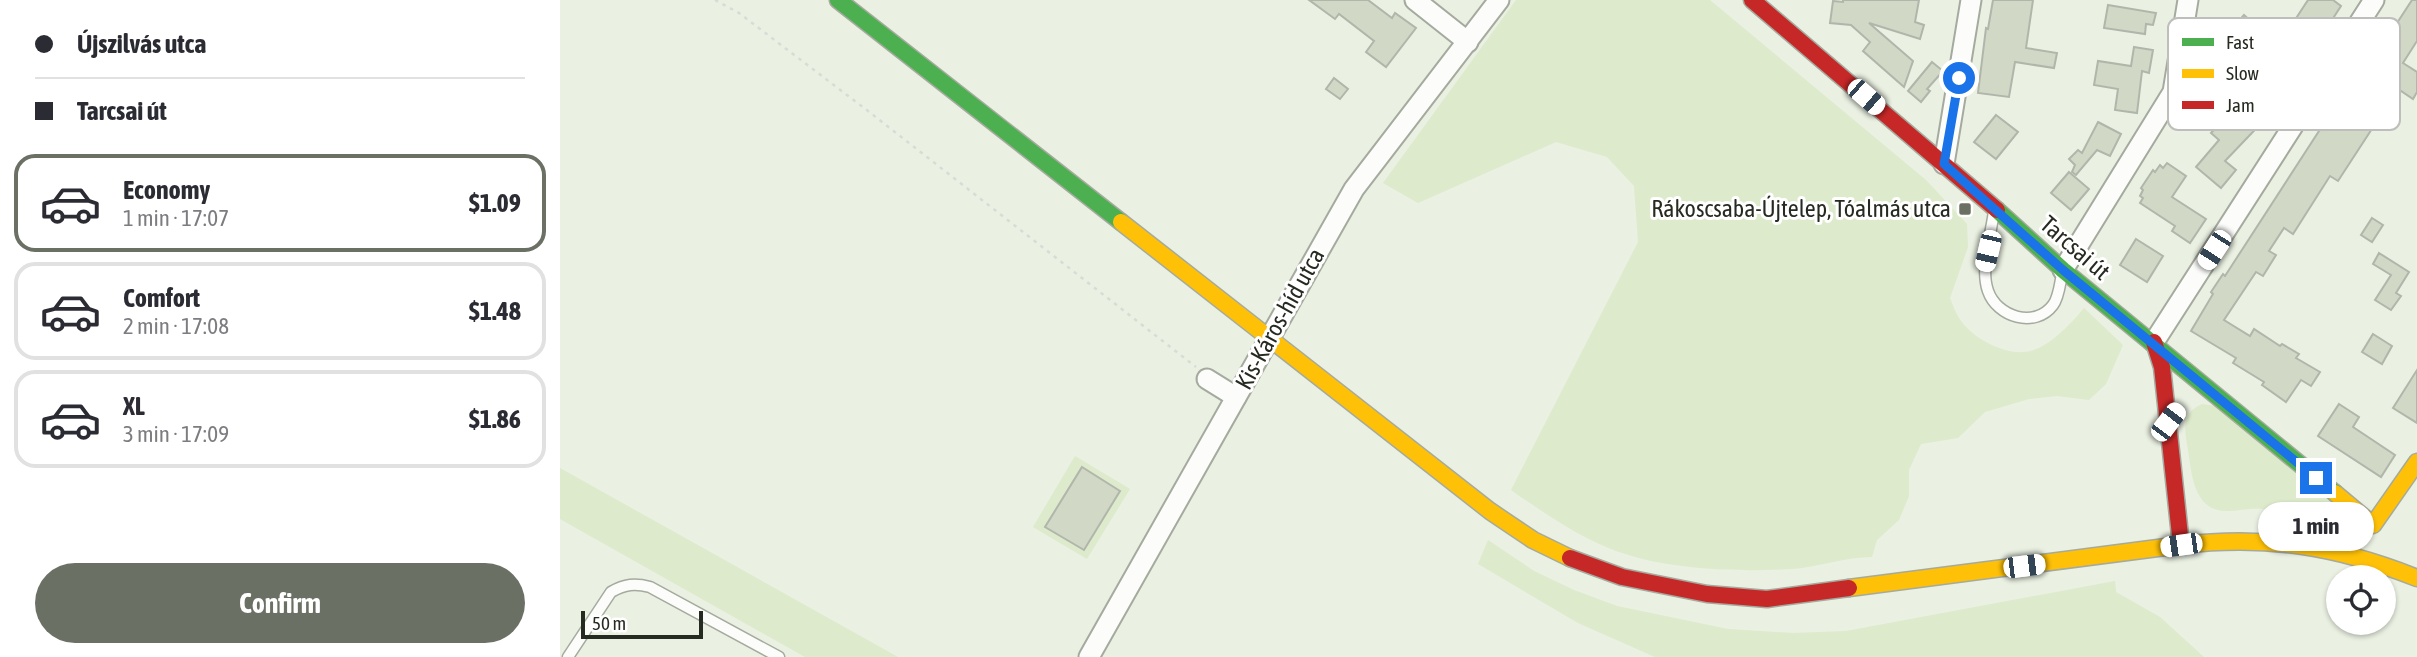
<!DOCTYPE html>
<meta charset="utf-8">
<style>
:root{--surface:#fff;--page:#f2f2f3;--text:#2b2b33;--muted:#7c7c81;--line:#e1e1e2;--accent:#6b7065}
body{margin:0;font-family:"Asap Condensed",sans-serif;background:var(--page);color:var(--text);height:100vh;display:flex;flex-direction:column;font-size:26px;white-space:nowrap}
*{box-sizing:border-box;margin:0}
p{font-size:23px;color:var(--muted)}
.icon{flex:none;width:38px;height:38px;fill:none;stroke:currentColor;stroke-width:2;stroke-linecap:round;stroke-linejoin:round}
.map{position:relative;flex:1;overflow:hidden}
.sheet{display:flex;flex-direction:column;background:var(--surface);width:560px}
.sheet>*{flex:none}
.hud{display:grid;align-content:center;height:154px;padding:0 35px;background:var(--surface)}
.buttons{position:absolute;left:1766px;top:565px;display:grid;gap:14px}
.buttons a{display:grid;place-items:center;width:70px;height:70px;border-radius:50%;background:var(--surface);box-shadow:0 2px 5px #0004;font-size:35px}
.scale{position:absolute;left:21px;bottom:18px;width:122px;box-sizing:border-box;padding-left:7px;border:4px solid #262b21;border-top:0;font-size:19px;line-height:24px;white-space:nowrap;color:#262b21;-webkit-text-stroke:5px #fff;paint-order:stroke}
.end{position:absolute;width:32px;height:32px;margin:-16px;border:9px solid #1a73e8;background:#fff;box-shadow:0 0 0 4px #fff}
.from{border-radius:50%}
.bubble{position:absolute;height:49px;border-radius:24px;background:var(--surface);box-shadow:0 2px 5px #0004;font-size:23px;font-weight:700;line-height:49px;text-align:center}
.car{position:absolute;width:21px;height:42px;margin:-21px -10px;border-radius:9px;box-shadow:0 0 5px 2px #0007;background:linear-gradient(#fff 24%,#345 0 40%,#fff 0 76%,#345 0 86%,#fff 0)}
.hud b{display:flex;align-items:center;gap:24px;height:66px;font-size:26px}
.hud b+b{border-top:2px solid var(--line)}
.hud i{width:18px;height:18px;background:var(--text)}
ul{padding:0;list-style:none}
li{display:flex;align-items:center;gap:21px;height:98px;margin:0 14px 10px;padding:0 21px;border:4px solid var(--line);border-radius:21px}
li div{flex:1}
li b{display:block;font-size:26px}
li em{font-style:normal;font-weight:700}
li.on{border-color:var(--accent)}
li>.icon{width:63px;height:63px;stroke-width:1.5}
.cta{display:flex;gap:14px;margin-top:auto;padding:14px 35px}
.cta a{flex:1;height:80px;border-radius:42px;background:var(--accent);color:#fff;font-size:28px;font-weight:700;line-height:80px;text-align:center}
main{display:flex;flex:1;min-height:0}
.map>svg:first-child{display:block}
</style>
<main>
<section class="sheet">
<div class="hud">
<b><i class="from"></i>Újszilvás utca</b>
<b><i></i>Tarcsai út</b>
</div>
<ul>
<li class="on"><svg class="icon" aria-label="car" viewBox="0 0 24 24"><path d="M5 17H2v-5l4-1 3-4h7l3 4 3 1v5h-3M9 17h6M6 11h13"/><circle cx="7" cy="17" r="2"/><circle cx="17" cy="17" r="2"/></svg><div><b>Economy</b><p>1 min · 17:07</p></div><em>$1.09</em></li>
<li><svg class="icon" aria-label="car" viewBox="0 0 24 24"><path d="M5 17H2v-5l4-1 3-4h7l3 4 3 1v5h-3M9 17h6M6 11h13"/><circle cx="7" cy="17" r="2"/><circle cx="17" cy="17" r="2"/></svg><div><b>Comfort</b><p>2 min · 17:08</p></div><em>$1.48</em></li>
<li><svg class="icon" aria-label="car" viewBox="0 0 24 24"><path d="M5 17H2v-5l4-1 3-4h7l3 4 3 1v5h-3M9 17h6M6 11h13"/><circle cx="7" cy="17" r="2"/><circle cx="17" cy="17" r="2"/></svg><div><b>XL</b><p>3 min · 17:09</p></div><em>$1.86</em></li>
</ul>
<div class="cta"><a>Confirm</a></div>
</section>
<div class="map">
<svg width="1857" height="657" viewBox="0 0 1857 657">
<rect width="100%" height="100%" fill="#eaf0e2"/>
<g fill="#ddeacb">
<path d="M956 0H1150L1366 180 1407 224 1408 247 1390 298C1393 305 1395 312 1399 318 1411 337 1441 354 1464 352 1486 351 1511 324 1524 308L1563 345 1546 384 1529 400 1497 396 1469 399 1425 412 1398 438 1361 444 1349 470V496L1339 520 1317 540 1312 557C1285 557 1259 567 1232 569 1176 572 1110 570 1056 551 1021 538 989 516 958 495L951 490 1078 242 1074 186 1047 157 996 142 858 203 823 183Z"/>
<path d="M1642 404 1663 407 1798 525 1788 534C1760 526 1733 513 1705 509 1692 507 1679 511 1667 511 1631 511 1632 470 1627 444 1624 426 1623 412 1642 404Z"/>
<polygon points="515,456 570,489 527,559 473,527"/>
<polygon points="0,468 338,657 245,657 0,519"/>
<polygon points="928,540 974,571 1014,590 1057,606 1168,629 1234,633 1286,631 1555,581 1556,592 1600,617 1644,657 1095,657 1018,623 918,564"/>
</g>
<g fill="#d1d8c6" stroke="#b1b6ab" stroke-width="2">
<polygon points="749,0 808,0 832,18 835,13 856,28 826,67 806,52 814,41 779,14 775,19"/>
<polygon points="1283,0 1359,0 1355,22 1364,25 1360,39 1309,23 1353,61 1344,87 1303,51 1310,42 1291,25 1270,23 1273,1 1283,2"/>
<polygon points="1433,0 1473,0 1466,48 1497,53 1494,68 1455,62 1449,97 1418,93 1426,28 1428,29"/>
<polygon points="1748,0 1773,0 1781,6 1757,43 1731,26"/>
<polygon points="1852,0 1857,0 1857,41 1843,63 1857,72 1857,92 1853,99 1838,89 1778,181 1770,176 1733,234 1724,228 1709,251 1716,255 1703,276 1696,272 1664,320 1690,336 1694,329 1720,346 1722,344 1739,354 1736,358 1760,372 1751,386 1741,380 1726,402 1702,385 1704,382 1673,363 1676,358 1631,331 1653,294 1651,292 1663,274 1665,276 1794,77 1801,81 1827,41 1822,38 1833,20 1837,23"/>
<polygon points="1548,5 1596,13 1593,25 1586,24 1585,34 1544,28"/>
<polygon points="1684,15 1720,47 1701,69 1664,38"/>
<polygon points="1574,47 1593,50 1589,73 1582,71 1577,113 1555,110 1558,89 1534,85 1538,61 1571,66"/>
<polygon points="1372,62 1383,71 1367,89 1370,91 1361,102 1348,91"/>
<polygon points="774,78 788,89 780,99 766,89"/>
<polygon points="1694,88 1707,99 1702,105 1711,113 1665,161 1676,170 1661,188 1636,167 1659,140 1651,133 1662,121 1664,123"/>
<polygon points="1436,115 1458,132 1436,159 1414,142"/>
<polygon points="1538,122 1561,134 1550,156 1537,150 1516,175 1512,172 1515,165 1509,159 1518,150 1522,153"/>
<polygon points="1607,163 1626,176 1612,197 1646,219 1630,243 1612,231 1615,226 1580,203 1583,198 1580,196 1583,190 1581,188 1593,170 1595,172 1600,165 1603,168"/>
<polygon points="1509,172 1529,189 1511,210 1491,193"/>
<polygon points="1812,218 1823,225 1812,242 1801,235"/>
<polygon points="1576,239 1603,256 1587,282 1560,265"/>
<polygon points="1819,253 1849,272 1836,293 1841,296 1831,310 1815,300 1831,275 1813,264"/>
<polygon points="1813,334 1832,346 1822,364 1802,352"/>
<polygon points="1857,370 1857,423 1833,408"/>
<polygon points="1779,404 1799,417 1793,427 1835,455 1821,477 1758,436"/>
<polygon points="522,467 560,491 524,550 485,527"/>
</g>
<g fill="none" stroke-linecap="round" stroke-linejoin="round">
<defs>
<g id="lane">
<path d="M1434 211C1431 235 1420 269 1428 291 1437 317 1475 329 1493 305 1499 297 1500 283 1502 274"/>
<path d="M8 657 51 592C65 584 75 583 90 587L219 657"/>
</g>
<g id="street">
<polyline points="855,0 908,42"/>
<polyline points="1384,164 1411,0"/>
<polyline points="1503,270 1613,92 1628,0"/>
<polyline points="1594,342 1814,0"/>
<polyline points="647,379 676,397"/>
<polyline points="529,657 794,189 939,0"/>
</g>
<g id="fast">
<polyline points="278,0 561,222"/>
<polyline points="1437,210 1503,270 1775,493"/>
</g>
<g id="slow">
<polyline points="561,222 930,511 973,540 1010,558"/>
<polyline points="1775,493 1813,525 1857,462"/>
<path d="M1289 588 1621 545C1707 535 1777 546 1857 578"/>
</g>
<g id="jam">
<polyline points="1192,0 1437,210"/>
<polyline points="1594,342 1602,367 1621,545"/>
<polyline points="1010,558 1062,577 1147,594 1207,599 1289,588"/>
</g>
</defs>
<use href="#lane" stroke="#a5aa9e" stroke-width="13"/>
<use href="#street" stroke="#a5aa9e" stroke-width="23"/>
<use href="#fast" stroke="#a5aa9e" stroke-width="19"/>
<use href="#slow" stroke="#a5aa9e" stroke-width="19"/>
<use href="#jam" stroke="#a5aa9e" stroke-width="19"/>
<polyline stroke="#d9dbd7" stroke-width="2.5" stroke-dasharray="3.5 5" stroke-linecap="butt" points="155,0 179,13 308,111 636,367"/>
<use href="#lane" stroke="#fcfdfb" stroke-width="10"/>
<use href="#street" stroke="#fcfdfb" stroke-width="19"/>
<use href="#fast" stroke="#4caf50" stroke-width="16"/>
<use href="#slow" stroke="#ffc107" stroke-width="16"/>
<use href="#jam" stroke="#c62828" stroke-width="16"/>
</g>
<g fill="none" stroke-linecap="round" stroke-linejoin="round">
<polyline stroke="#1a73e8" stroke-width="9" points="1399,78 1384,164 1503,270 1756,478"/>
</g>
<rect fill="#6b7065" stroke="#fff" stroke-width="2.5" x="1398" y="202" width="14" height="14" rx="3.5"/>
<g text-anchor="middle" stroke-width="6" stroke-linejoin="round" paint-order="stroke">
<g font-size="24" fill="#262b21" stroke="#fff" text-anchor="end">
<text x="1391" y="217">Rákoscsaba-Újtelep, Tóalmás utca</text>
</g>
<g font-size="24" fill="#262b21" stroke="#fff">
<text transform="translate(1515 248) rotate(41)" y="8">Tarcsai út</text>
<text transform="translate(720 319) rotate(-61)" y="8">Kis-Káros-híd utca</text>
</g>
</g>
<rect x="1608" y="18" width="232" height="112" rx="10" fill="#fff" stroke="#bebfbc" stroke-width="2"/>
<rect x="1622" y="38" width="32" height="8" fill="#4caf50"/>
<rect x="1622" y="69" width="32" height="9" fill="#ffc107"/>
<rect x="1622" y="101" width="32" height="8" fill="#c62828"/>
<g font-size="19" fill="#262b21">
<text x="1666" y="49">Fast</text>
<text x="1666" y="80">Slow</text>
<text x="1666" y="112">Jam</text>
</g>
</svg>
<div class="buttons">
<a><svg class="icon" aria-label="locate" viewBox="0 0 24 24"><circle cx="12" cy="12" r="6"/><path d="M12 2v4M12 18v4M2 12h4M18 12h4"/></svg></a>
</div>
<div class="scale">50 m</div>
<i class="end from" style="left:1399px;top:78px"></i>
<i class="end" style="left:1756px;top:478px"></i>
<div class="bubble" style="left:1698px;top:502px;width:116px">1 min</div>
<i class="car" style="left:1306px;top:97px;rotate:131deg"></i>
<i class="car" style="left:1654px;top:250px;rotate:213deg"></i>
<i class="car" style="left:1428px;top:251px;rotate:193deg"></i>
<i class="car" style="left:1608px;top:422px;rotate:37deg"></i>
<i class="car" style="left:1621px;top:545px;rotate:262deg"></i>
<i class="car" style="left:1464px;top:566px;rotate:83deg"></i>
</div>
</main>
